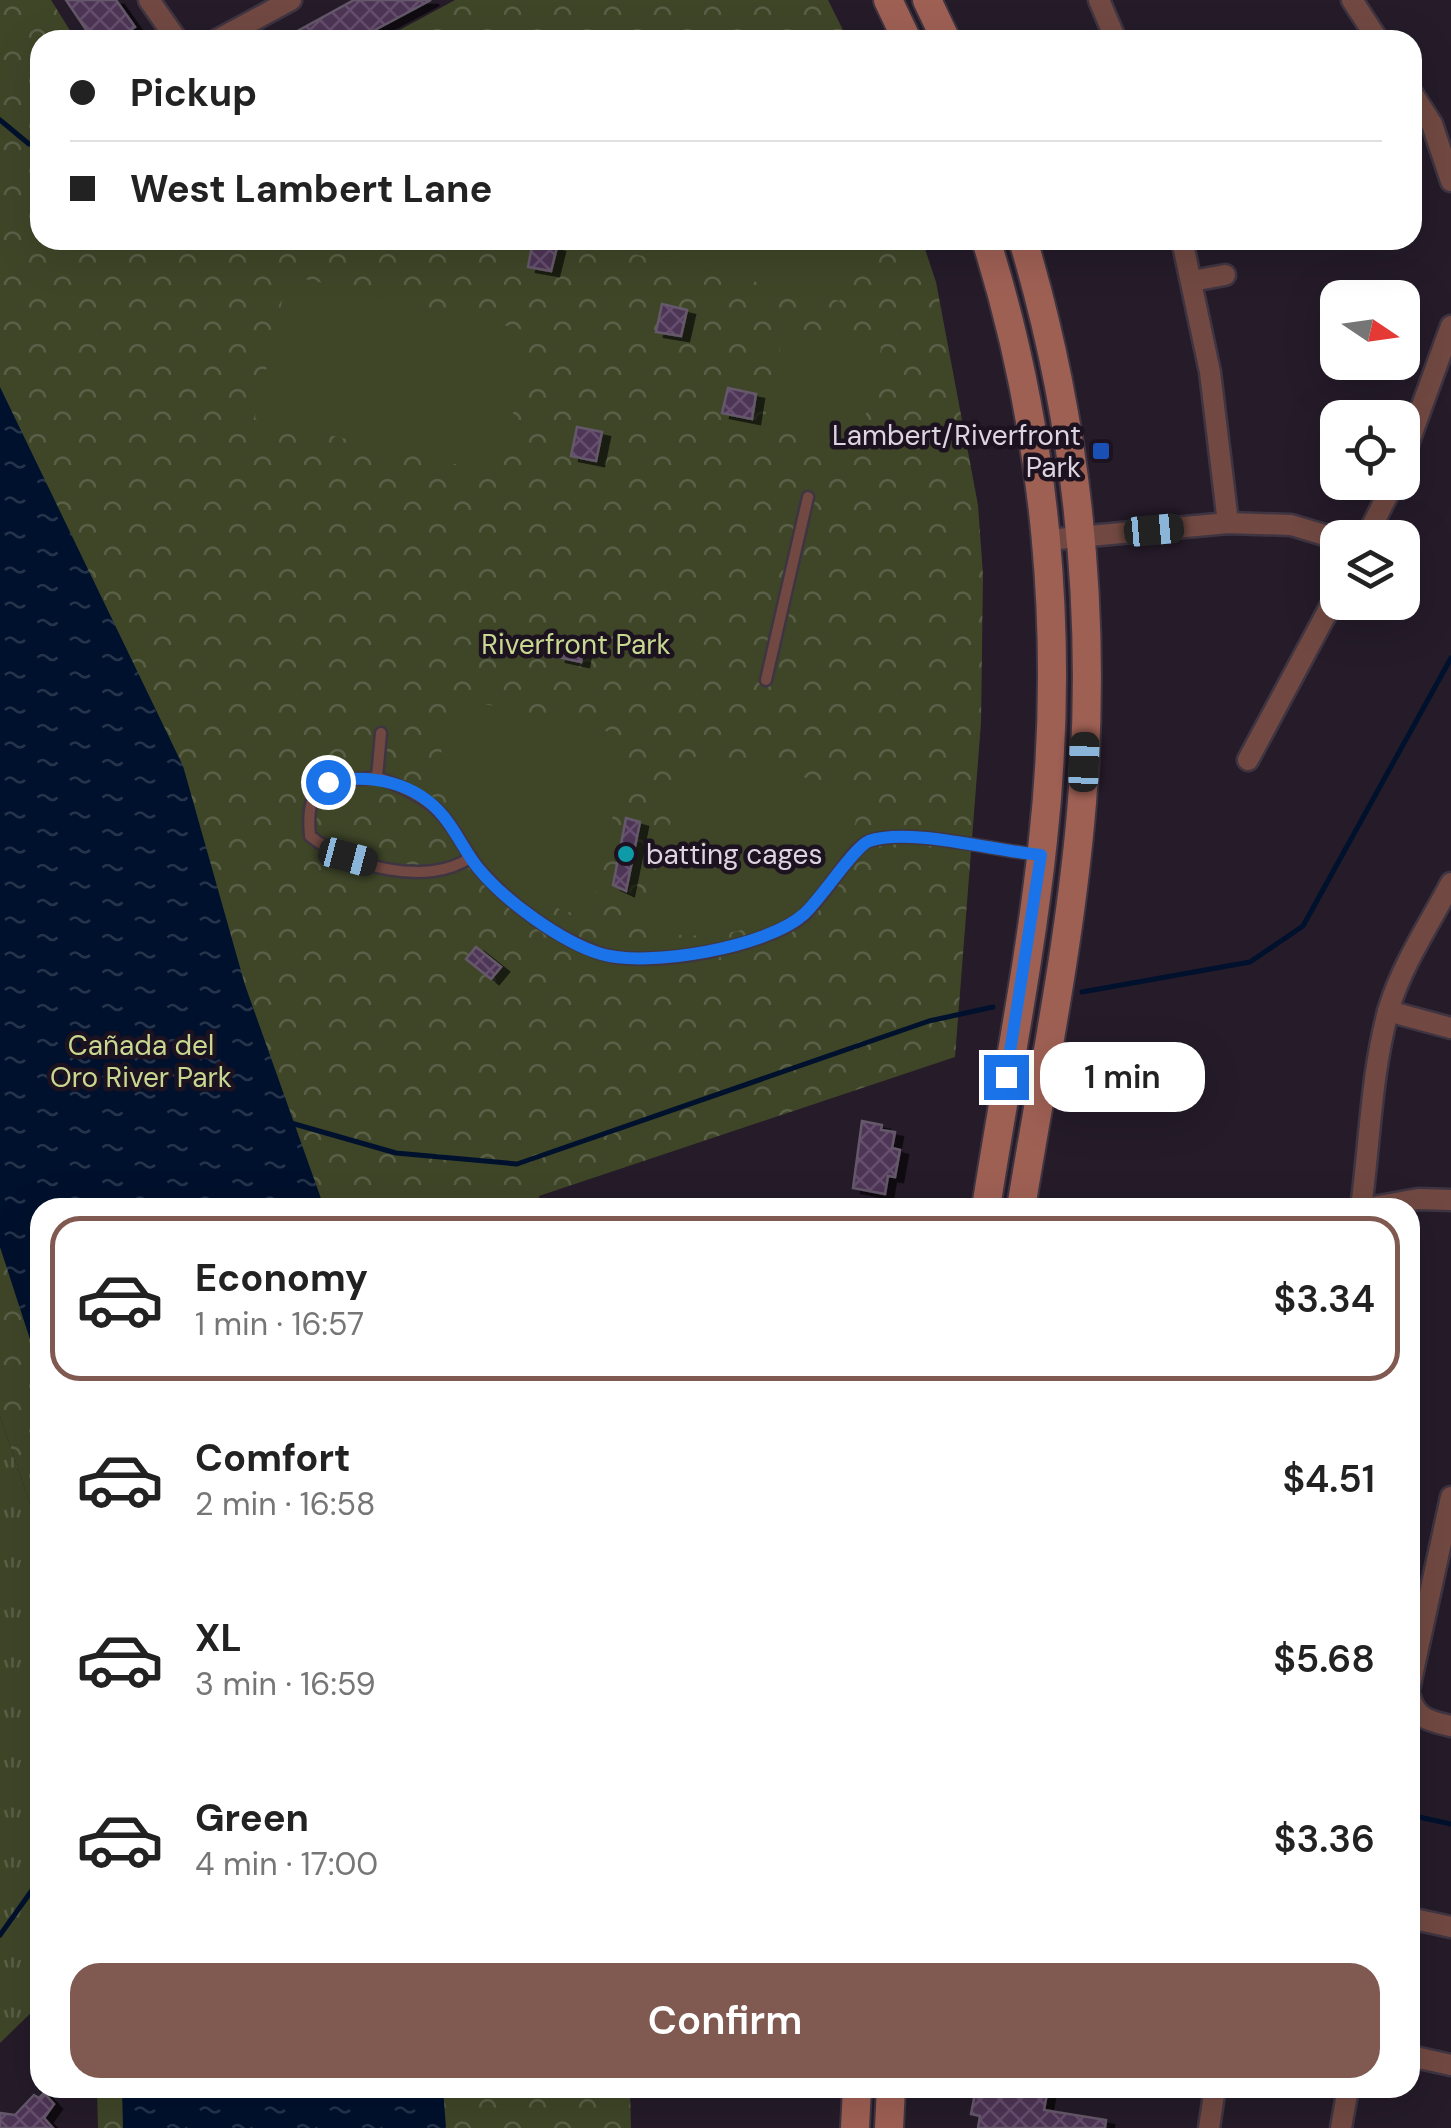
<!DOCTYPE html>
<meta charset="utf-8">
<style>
:root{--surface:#fff;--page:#f2f2f2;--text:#222;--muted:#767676;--line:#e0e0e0;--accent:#805a51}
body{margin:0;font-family:"DM Sans",sans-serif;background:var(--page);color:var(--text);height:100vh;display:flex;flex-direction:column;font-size:38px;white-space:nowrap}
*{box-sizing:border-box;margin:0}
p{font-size:32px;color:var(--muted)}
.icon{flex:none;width:55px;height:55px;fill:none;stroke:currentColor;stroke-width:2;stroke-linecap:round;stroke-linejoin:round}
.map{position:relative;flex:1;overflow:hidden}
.drawer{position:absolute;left:30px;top:1198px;width:1390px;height:900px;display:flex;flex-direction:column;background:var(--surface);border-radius:30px;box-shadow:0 10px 40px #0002}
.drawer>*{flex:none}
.banner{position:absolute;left:30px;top:30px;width:1392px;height:220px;border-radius:30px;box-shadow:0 10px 40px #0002;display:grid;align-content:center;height:220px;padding:0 40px;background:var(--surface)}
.needle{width:65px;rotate:103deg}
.controls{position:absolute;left:1320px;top:280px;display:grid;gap:20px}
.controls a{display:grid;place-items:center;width:100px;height:100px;border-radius:20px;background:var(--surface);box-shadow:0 10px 40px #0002;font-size:50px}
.end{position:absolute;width:45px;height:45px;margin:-22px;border:12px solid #1a73e8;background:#fff;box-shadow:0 0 0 5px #fff}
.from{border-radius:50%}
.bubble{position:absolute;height:70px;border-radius:30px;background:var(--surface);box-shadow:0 10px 40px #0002;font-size:32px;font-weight:600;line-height:70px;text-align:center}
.car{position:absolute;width:30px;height:60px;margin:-30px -15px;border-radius:12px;box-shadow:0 0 8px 2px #0007;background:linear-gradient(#222 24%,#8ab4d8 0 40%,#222 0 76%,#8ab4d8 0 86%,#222 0)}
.banner b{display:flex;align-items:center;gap:35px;height:95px;font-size:38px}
.banner b+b{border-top:2px solid var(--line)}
.banner i{width:25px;height:25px;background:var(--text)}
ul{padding:18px 0 0;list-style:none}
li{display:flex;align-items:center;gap:30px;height:165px;margin:0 20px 15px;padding:0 20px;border:5px solid transparent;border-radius:30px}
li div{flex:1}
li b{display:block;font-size:38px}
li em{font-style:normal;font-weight:600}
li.selected{border-color:var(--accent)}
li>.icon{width:90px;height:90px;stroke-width:1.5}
.cta{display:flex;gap:20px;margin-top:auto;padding:20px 40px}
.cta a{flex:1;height:115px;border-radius:30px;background:var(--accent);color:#fff;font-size:40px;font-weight:600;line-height:115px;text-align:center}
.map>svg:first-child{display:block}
</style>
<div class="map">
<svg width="1451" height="2128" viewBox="0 0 1451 2128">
<defs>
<pattern id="grass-tufts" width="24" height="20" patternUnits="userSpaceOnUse" patternTransform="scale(2.5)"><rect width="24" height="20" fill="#3f4628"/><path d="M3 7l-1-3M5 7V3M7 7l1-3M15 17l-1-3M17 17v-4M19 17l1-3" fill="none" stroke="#5a6047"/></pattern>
<pattern id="park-crowns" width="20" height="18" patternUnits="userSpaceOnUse" patternTransform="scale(2.5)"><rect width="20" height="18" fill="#3f4628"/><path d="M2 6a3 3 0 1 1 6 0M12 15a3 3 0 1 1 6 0" fill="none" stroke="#5a6047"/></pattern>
<pattern id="water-ripples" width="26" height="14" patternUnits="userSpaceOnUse" patternTransform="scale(2.5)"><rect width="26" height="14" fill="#00112d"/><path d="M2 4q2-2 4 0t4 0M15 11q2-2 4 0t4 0" fill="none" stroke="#25334b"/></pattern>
<pattern id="building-cross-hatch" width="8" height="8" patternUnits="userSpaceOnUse" patternTransform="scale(2.5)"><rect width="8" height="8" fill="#4d3456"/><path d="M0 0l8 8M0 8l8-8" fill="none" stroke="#66506e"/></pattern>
<filter id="shadow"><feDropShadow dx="8" dy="5" stdDeviation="0" flood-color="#0009"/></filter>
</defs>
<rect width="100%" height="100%" fill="#251b29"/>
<polygon fill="url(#grass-tufts)" points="0,1416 40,1533 40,2004 0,2043"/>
<g fill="url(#park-crowns)">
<polygon points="0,0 51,0 76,40 40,40 40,240 922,240 936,282 978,505 983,575 981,723 955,1057 539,1196 541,1207 40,1208 40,1533 0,1416"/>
<polygon points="455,0 828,0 848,40 381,40"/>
<polygon points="97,2088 630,2088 631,2128 98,2128"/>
</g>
<g fill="#3f4628">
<polygon points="596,240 854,240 840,301 595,245"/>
<polygon points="288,275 532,332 499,474 255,418"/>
<polygon points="785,326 881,348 859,444 764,421"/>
<path d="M454 697 618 734 628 748 590 917C511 902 441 845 441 758 442 738 449 716 454 697Z"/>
<path d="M699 755 862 790C858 807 856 826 849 842 816 922 724 948 646 930L684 763Z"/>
</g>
<g fill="url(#water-ripples)">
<polygon points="0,387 183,766 245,985 324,1207 40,1208 40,1370 0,1247"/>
<polygon points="122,2088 443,2088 446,2128 123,2128"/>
</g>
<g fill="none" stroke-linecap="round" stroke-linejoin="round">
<g stroke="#00112d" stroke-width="5">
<polyline points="0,120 29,144 40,143"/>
<polyline points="1082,992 1250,962 1303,926 1451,658"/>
<polyline points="291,1123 396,1153 517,1164 929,1021 993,1007"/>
<polyline points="1410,1815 1451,1824"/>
<polyline points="0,1935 40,1879"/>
</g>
</g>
<g fill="url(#building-cross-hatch)" stroke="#65596a" stroke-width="2.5" filter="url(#shadow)">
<polygon points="66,0 116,0 135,27 116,40 93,40"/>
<polygon points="354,0 431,0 356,40 281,40"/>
<polygon points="533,241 557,247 551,271 528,267"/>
<polygon points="662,304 687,310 681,336 656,332"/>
<polygon points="728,388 756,394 752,419 722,413"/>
<polygon points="577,427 602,432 596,461 571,456"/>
<polygon points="562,636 585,641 581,662 558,657"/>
<polygon points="626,818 640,822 626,891 613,885"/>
<polygon points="476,947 501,967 491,979 466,959"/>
<polygon points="862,1121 882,1125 881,1130 895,1132 892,1148 900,1150 895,1177 888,1176 885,1194 853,1188"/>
<polygon points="976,2088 1048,2088 1044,2110 1106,2120 1105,2128 978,2128 980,2116 971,2114"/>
<polygon points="44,2093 54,2104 44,2118 53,2128 0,2128 0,2113 15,2115 34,2095 39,2098"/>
</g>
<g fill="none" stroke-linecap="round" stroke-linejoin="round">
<defs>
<g id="lane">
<polyline points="766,680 808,497"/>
<path d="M381 733 377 777C400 786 426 797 442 815 458 832 466 855 481 871 511 905 556 938 599 953 645 970 766 947 803 916 822 900 852 848 867 842 905 826 996 851 1040 855"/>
<path d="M377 777C332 783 304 775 310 836 348 866 428 888 471 857"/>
</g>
<g id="street">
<polyline points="149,0 177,40"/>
<polyline points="1099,0 1116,40"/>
<polyline points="1352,0 1378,40"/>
<polyline points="217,40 291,0"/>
<polyline points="1412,93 1432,124 1451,181"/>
<polyline points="1182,240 1210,372 1228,523"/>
<polyline points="1192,281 1225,275"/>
<polyline points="1402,461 1451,326"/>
<polyline points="1366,538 1394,482"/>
<polyline points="1047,540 1228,523 1291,525 1338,539"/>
<polyline points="1248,760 1338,592"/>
<polyline points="1388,1011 1451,1028"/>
<path d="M1361 1208C1370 1142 1371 1073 1389 1008 1402 965 1430 923 1451 883"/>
<polyline points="1368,1208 1418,1199 1451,1200"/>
<polyline points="1410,1685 1451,1497"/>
<path d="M1410 1697C1416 1719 1430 1721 1451 1726"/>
<polyline points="1410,1918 1451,1927"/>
<polyline points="1410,2056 1451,2065"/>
<polyline points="1209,2128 1215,2088"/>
<polyline points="1341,2128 1348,2088"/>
</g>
<g id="secondary">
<polyline points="888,0 907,40"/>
<polyline points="927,0 946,40"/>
<path d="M986 1208C1005 1085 1030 963 1043 840 1065 638 1047 434 986 240"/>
<path d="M1021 1208C1043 1073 1071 938 1082 802 1097 611 1078 424 1023 240"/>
<polyline points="855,2128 857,2088"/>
<polyline points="889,2128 891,2088"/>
</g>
</defs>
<use href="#lane" stroke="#3f3542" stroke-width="15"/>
<use href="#street" stroke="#3f3542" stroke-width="25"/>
<use href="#secondary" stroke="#3f3542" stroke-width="32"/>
<use href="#lane" stroke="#714942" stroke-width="10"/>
<use href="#street" stroke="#714942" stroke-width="20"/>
<use href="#secondary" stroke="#9f6054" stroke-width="28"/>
</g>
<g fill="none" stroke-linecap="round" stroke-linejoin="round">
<path stroke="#1a73e8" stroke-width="12" d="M328 782C370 773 416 782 444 817 457 833 465 852 478 868 504 900 561 942 601 954 648 968 768 947 804 914 821 899 854 847 869 841 908 827 995 851 1041 855L1006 1077"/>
</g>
<rect fill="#1a4fb4" stroke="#1c1220" stroke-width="4" x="1091" y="441" width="20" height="20" rx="5"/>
<circle fill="#0f9aa8" stroke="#1c1220" stroke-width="4" cx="626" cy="854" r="10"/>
<g text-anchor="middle" stroke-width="9" stroke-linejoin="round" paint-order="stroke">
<g font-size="28" fill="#dcd5df" stroke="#1c1220" text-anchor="end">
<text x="1081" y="445">Lambert/Riverfront<tspan x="1081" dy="32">Park</tspan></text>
<text x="646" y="864" text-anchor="start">batting cages</text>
</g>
<g font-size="28" fill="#c8d891" stroke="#1c1220">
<text x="576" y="654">Riverfront Park</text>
<text x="141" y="1055">Cañada del<tspan x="141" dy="32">Oro River Park</tspan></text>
</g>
</g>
</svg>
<div class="controls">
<a><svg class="needle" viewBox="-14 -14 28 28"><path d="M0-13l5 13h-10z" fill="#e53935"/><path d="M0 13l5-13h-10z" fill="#767676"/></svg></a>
<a><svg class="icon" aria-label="locate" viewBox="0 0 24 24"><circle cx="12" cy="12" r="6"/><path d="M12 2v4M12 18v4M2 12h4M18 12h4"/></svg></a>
<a><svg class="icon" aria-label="layers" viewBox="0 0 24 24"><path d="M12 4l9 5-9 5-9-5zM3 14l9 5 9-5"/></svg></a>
</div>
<i class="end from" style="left:328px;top:782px"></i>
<i class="end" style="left:1006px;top:1077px"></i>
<div class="bubble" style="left:1040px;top:1042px;width:165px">1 min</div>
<i class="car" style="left:1154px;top:530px;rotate:85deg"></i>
<i class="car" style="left:1084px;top:762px;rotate:2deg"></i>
<i class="car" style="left:348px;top:857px;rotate:105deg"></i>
<div class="banner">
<b><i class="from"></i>Pickup</b>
<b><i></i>West Lambert Lane</b>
</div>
<section class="drawer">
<ul>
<li class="selected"><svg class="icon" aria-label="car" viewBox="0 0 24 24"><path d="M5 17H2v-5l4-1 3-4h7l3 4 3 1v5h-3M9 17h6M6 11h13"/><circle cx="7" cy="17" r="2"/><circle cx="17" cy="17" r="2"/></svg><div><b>Economy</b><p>1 min · 16:57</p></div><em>$3.34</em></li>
<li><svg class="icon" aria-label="car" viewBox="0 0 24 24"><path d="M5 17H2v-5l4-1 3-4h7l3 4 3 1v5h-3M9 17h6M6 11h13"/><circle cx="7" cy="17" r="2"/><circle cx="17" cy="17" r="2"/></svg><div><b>Comfort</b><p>2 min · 16:58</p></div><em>$4.51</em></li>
<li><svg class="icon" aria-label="car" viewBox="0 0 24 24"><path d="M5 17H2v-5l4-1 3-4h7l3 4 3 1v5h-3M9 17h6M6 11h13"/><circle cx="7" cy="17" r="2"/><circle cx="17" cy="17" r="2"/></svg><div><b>XL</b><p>3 min · 16:59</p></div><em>$5.68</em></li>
<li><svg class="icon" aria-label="car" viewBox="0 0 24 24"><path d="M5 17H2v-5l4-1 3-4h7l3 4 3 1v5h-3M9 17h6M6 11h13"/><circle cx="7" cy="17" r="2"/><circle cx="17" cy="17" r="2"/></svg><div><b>Green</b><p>4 min · 17:00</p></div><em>$3.36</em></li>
</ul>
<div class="cta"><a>Confirm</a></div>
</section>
</div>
